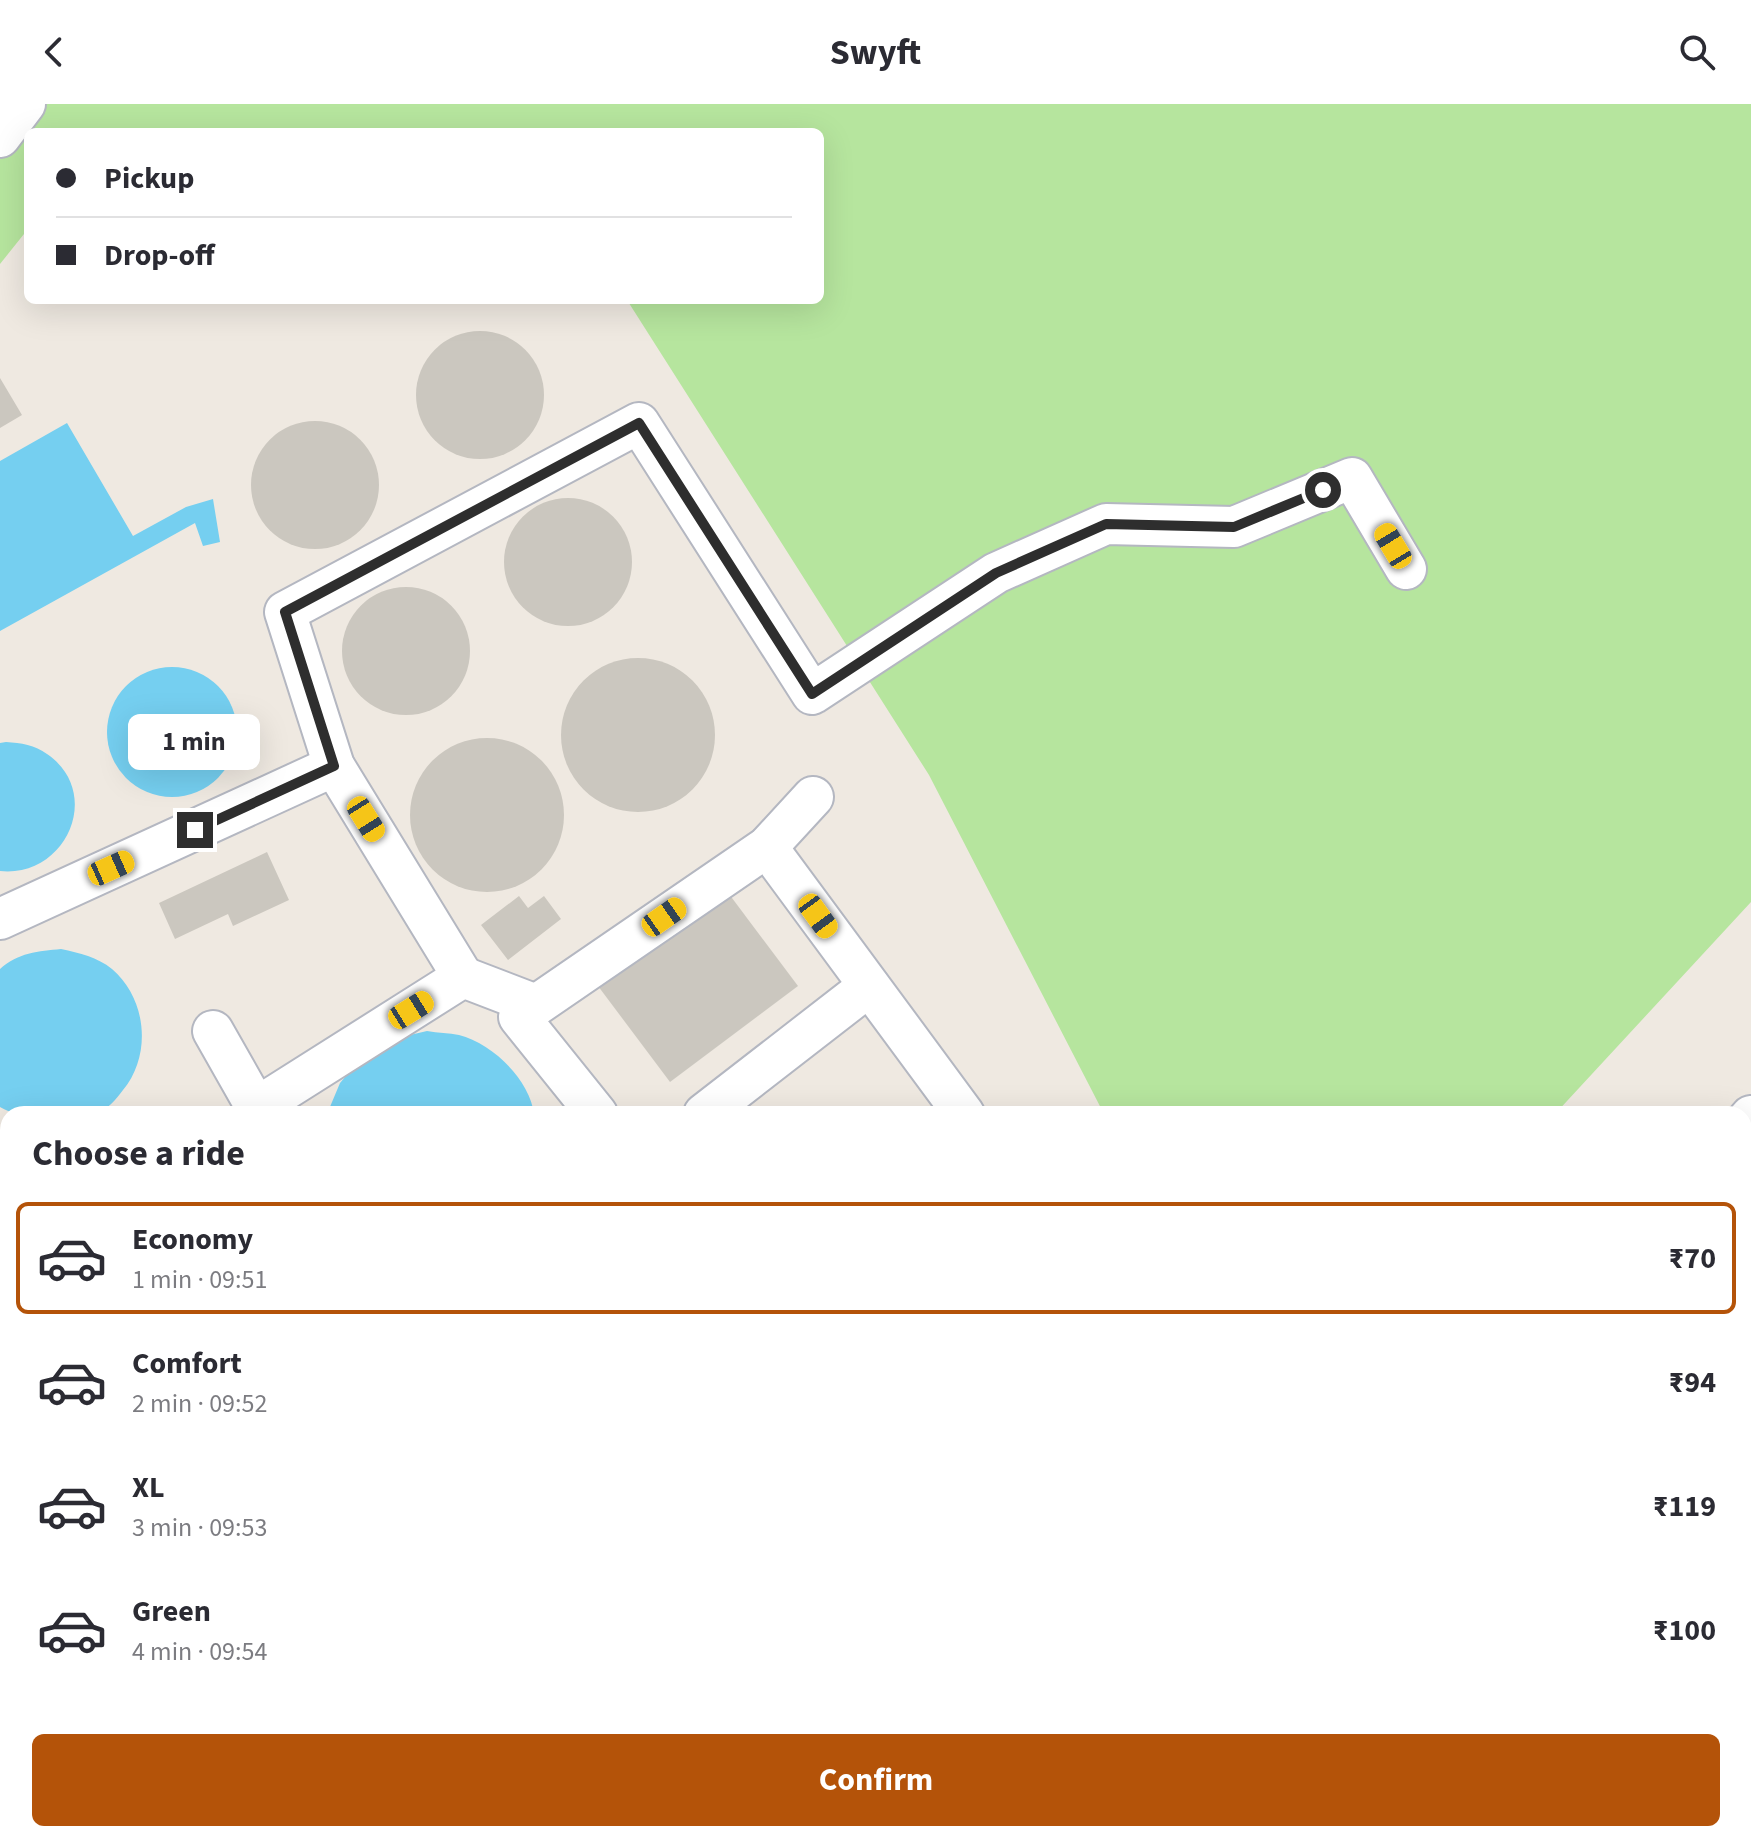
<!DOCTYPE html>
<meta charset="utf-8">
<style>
:root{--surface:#fff;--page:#f2f2f3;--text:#2b2b33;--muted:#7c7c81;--line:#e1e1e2;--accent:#b45309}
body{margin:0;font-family:"Source Sans 3",sans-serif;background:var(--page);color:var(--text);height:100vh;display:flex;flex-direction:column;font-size:30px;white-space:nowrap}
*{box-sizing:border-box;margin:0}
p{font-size:26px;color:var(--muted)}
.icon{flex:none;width:44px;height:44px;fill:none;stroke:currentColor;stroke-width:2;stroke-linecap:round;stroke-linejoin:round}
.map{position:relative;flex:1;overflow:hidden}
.details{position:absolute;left:0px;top:1002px;width:1752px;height:736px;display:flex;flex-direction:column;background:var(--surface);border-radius:24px 24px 0 0;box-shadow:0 8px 32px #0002}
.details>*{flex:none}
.banner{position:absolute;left:24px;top:24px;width:800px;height:176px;border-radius:12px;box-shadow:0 8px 32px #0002;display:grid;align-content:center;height:176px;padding:0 32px;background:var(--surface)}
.end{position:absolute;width:36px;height:36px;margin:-18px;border:10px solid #2e2e2e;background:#fff;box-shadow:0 0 0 4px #fff}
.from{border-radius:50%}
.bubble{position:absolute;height:56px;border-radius:12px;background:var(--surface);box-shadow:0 8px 32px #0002;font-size:26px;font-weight:700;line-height:56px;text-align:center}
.car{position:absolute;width:24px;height:48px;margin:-24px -12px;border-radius:10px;box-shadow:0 0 6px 2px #0007;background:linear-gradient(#f5c518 24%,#345 0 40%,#f5c518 0 76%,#345 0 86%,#f5c518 0)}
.banner b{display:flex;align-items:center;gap:28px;height:76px;font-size:30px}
.banner b+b{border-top:2px solid var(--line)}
.banner i{width:20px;height:20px;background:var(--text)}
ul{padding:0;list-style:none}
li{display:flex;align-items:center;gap:24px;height:112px;margin:0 16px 12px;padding:0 16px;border:4px solid transparent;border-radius:12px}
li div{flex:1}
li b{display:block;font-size:30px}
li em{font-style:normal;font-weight:700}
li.active{border-color:var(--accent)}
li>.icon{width:72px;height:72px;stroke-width:1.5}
h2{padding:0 32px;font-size:36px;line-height:96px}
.cta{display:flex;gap:16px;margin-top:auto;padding:16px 32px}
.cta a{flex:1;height:92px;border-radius:12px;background:var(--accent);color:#fff;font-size:32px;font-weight:700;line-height:92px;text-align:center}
header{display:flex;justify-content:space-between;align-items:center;height:104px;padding:0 32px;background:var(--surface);font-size:36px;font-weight:700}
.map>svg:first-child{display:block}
</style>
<header><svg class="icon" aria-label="back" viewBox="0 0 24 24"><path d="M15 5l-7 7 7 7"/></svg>Swyft<svg class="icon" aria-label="search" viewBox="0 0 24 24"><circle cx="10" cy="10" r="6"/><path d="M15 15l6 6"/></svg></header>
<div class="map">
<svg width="1751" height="1738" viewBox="0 0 1751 1738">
<rect width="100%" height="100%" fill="#efe9e1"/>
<polygon fill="#b6e59e" points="0,0 1751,0 1751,798 1555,1010 1104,1010 929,671 627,196 820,196 820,28 28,28 28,129 24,130 0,160"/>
<g fill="#75cff0">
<polygon points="67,319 133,432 186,403 213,395 220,438 203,442 195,419 0,527 0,357"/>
<circle cx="172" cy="628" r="65"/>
<path d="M6 638C21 639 35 641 47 650 104 689 66 774 0 767V639Z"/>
<path d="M61 845C80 849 97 853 112 865 147 895 152 951 123 986 116 995 108 1006 96 1009 86 1013 64 1010 53 1010 34 1010 16 1013 0 1003V865C17 849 39 847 61 845Z"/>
<path d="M427 927C438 929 449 929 459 931 492 939 530 976 534 1010H327L340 979 363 952 393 935Z"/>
<polygon points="0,1145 8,1154 8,1271 0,1280"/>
<polygon points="8,1367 8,1660 0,1664 0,1371"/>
<polygon points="141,1730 360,1730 360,1738 142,1738"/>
</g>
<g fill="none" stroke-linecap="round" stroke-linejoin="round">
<g stroke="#75cff0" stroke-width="36">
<polyline points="1744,1582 1751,1563"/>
<polyline points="1684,1738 1687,1730"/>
</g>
</g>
<g fill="#cbc7bf">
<circle cx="480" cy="291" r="64"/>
<polygon points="0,274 22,311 0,324"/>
<circle cx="315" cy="381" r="64"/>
<circle cx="568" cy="458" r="64"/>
<circle cx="406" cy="547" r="64"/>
<circle cx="638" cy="631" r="77"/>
<circle cx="487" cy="711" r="77"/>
<polygon points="267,748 289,796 233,822 228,810 175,835 159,799"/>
<polygon points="726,786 798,882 670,978 598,882"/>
<polygon points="519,792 528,804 544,792 561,815 508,856 481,821"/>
<polygon points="1748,1040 1751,1042 1751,1075 1744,1070 1744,1046"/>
<polygon points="1744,1076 1751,1081 1751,1113 1749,1116 1744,1113"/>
<polygon points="1744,1140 1751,1145 1751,1184 1744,1180"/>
<polygon points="1744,1185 1751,1190 1751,1210 1744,1219"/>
<polygon points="1744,1267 1751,1271 1751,1328 1744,1324"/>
<polygon points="1744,1333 1751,1337 1751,1370 1744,1366"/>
<polygon points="1744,1369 1751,1373 1751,1412 1744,1409"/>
<polygon points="739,1730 802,1730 795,1738 748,1738"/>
<polygon points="818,1730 889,1730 882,1738 811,1738"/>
<polygon points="994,1730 1048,1730 1042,1738 988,1738"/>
<polygon points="1061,1730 1113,1730 1108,1738 1072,1738"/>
<polygon points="1143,1730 1200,1730 1195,1738 1137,1738"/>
<polygon points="1205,1730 1234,1730 1245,1738 1200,1738"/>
<polygon points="1339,1730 1362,1730 1372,1738 1332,1738"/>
<polygon points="1429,1730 1512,1730 1506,1738 1422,1738"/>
<polygon points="1517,1730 1560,1730 1569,1738 1511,1738"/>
</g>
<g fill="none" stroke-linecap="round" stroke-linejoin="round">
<defs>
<g id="minor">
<polyline points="0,33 25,0"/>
<polyline points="767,743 964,1010"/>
<polyline points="0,815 334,662"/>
<polyline points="463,873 334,662 285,508 639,319 812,590 996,469 1106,420 1234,423 1352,374 1406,465"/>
<polyline points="213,927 260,1010"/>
<polyline points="256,1004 463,873 536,901"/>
<polyline points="597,1010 519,913 767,743 813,693"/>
<polyline points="704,1010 869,882"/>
<polyline points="1744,1020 1751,1012"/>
<polyline points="0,1112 8,1115"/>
<polyline points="1744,1249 1751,1239"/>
<polyline points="0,1321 8,1318"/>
<polyline points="926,1730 938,1738"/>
<polyline points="521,1738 524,1730"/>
<polyline points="973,1738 979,1730"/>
<polyline points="1126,1738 1132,1730"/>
<polyline points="1273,1738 1278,1730"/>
<polyline points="1599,1738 1600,1730"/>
</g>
</defs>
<use href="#minor" stroke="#b4b7c1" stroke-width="44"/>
<use href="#minor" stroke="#fff" stroke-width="40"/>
</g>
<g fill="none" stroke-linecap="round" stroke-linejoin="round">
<polyline stroke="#2e2e2e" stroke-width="10" points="195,726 334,662 285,508 639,319 812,590 996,469 1106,420 1234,423 1323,386"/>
</g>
</svg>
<i class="end from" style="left:1323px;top:386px"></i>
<i class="end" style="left:195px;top:726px"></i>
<div class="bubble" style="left:128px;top:610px;width:132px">1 min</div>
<i class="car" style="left:1393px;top:442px;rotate:329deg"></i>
<i class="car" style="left:366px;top:715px;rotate:148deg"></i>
<i class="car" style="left:111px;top:764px;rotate:66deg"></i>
<i class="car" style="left:818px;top:812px;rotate:144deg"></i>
<i class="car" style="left:664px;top:813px;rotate:55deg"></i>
<i class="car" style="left:411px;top:906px;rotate:58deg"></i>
<div class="banner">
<b><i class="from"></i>Pickup</b>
<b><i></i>Drop-off</b>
</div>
<section class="details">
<h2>Choose a ride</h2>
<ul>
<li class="active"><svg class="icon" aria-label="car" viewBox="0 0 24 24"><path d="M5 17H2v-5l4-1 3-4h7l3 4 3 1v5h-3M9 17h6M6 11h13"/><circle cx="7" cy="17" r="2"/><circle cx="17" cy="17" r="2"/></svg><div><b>Economy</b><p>1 min · 09:51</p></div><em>₹70</em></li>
<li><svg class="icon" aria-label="car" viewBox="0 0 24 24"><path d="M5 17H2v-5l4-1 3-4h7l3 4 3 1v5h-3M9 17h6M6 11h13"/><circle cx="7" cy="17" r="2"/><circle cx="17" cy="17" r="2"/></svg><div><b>Comfort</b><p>2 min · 09:52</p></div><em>₹94</em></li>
<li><svg class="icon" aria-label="car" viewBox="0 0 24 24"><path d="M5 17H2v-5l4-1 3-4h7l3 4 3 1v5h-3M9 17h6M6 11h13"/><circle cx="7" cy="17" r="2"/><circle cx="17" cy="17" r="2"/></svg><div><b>XL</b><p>3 min · 09:53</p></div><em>₹119</em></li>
<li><svg class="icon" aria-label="car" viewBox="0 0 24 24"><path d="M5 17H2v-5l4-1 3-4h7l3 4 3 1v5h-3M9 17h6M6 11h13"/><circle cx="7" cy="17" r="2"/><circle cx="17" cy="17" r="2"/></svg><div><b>Green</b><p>4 min · 09:54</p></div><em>₹100</em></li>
</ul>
<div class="cta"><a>Confirm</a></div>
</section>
</div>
